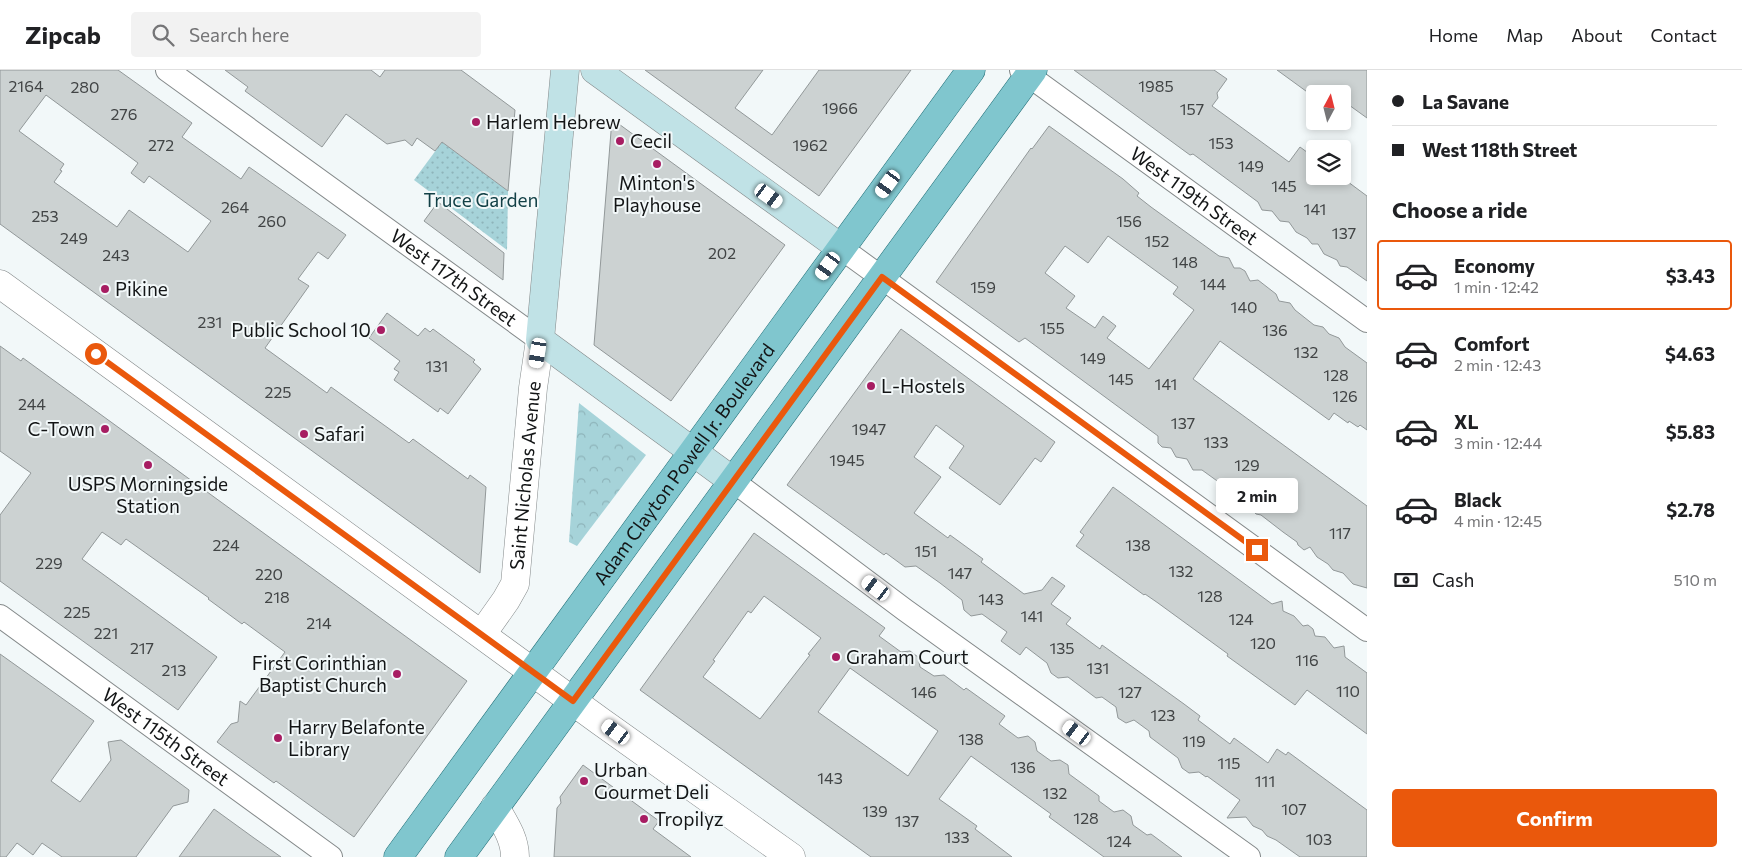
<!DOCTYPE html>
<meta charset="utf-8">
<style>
:root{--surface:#fff;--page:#f2f2f2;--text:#202124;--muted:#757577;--line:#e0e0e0;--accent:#ea580c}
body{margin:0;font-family:Commissioner,sans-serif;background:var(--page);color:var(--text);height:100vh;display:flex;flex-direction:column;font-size:19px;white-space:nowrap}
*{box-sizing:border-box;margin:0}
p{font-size:16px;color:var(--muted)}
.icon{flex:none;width:28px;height:28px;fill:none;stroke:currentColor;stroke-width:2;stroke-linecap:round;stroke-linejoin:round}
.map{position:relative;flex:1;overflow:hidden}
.panel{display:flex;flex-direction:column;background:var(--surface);width:375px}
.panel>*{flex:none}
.guide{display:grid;align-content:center;height:110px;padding:0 25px;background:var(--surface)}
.needle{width:32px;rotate:7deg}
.fabs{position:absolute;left:1306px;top:15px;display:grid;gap:10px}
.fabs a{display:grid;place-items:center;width:45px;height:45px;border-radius:5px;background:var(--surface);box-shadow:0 2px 8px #0003;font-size:25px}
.end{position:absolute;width:22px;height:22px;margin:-11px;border:6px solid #ea580c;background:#fff;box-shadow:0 0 0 2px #fff}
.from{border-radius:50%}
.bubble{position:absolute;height:35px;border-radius:5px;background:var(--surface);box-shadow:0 2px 8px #0003;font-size:16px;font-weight:700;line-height:35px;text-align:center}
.car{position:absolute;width:15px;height:30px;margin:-15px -8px;border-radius:6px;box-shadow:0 0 4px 1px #0007;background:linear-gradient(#fff 24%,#345 0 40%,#fff 0 76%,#345 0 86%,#fff 0)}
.guide b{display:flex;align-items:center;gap:18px;height:48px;font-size:19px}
.guide b+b{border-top:1px solid var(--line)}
.guide i{width:12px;height:12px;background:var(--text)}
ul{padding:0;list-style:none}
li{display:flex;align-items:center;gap:15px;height:70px;margin:0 10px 8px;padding:0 15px;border:2px solid transparent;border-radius:5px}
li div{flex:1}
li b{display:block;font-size:19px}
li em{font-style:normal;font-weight:700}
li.active{border-color:var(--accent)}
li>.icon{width:45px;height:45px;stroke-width:1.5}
h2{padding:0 25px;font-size:22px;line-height:60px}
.pay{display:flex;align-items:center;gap:12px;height:55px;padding:0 25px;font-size:19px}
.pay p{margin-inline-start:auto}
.primary-button{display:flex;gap:10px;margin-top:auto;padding:10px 25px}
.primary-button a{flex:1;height:58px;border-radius:5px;background:var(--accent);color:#fff;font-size:20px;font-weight:700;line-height:58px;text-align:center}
header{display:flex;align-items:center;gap:30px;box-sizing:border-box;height:70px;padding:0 25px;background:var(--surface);border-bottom:1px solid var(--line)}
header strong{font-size:24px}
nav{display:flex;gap:28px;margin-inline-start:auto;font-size:18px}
.search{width:350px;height:45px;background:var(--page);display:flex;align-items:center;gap:12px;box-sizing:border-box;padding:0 18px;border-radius:5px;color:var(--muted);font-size:19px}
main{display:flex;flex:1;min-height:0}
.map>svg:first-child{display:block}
</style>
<header>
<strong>Zipcab</strong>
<div class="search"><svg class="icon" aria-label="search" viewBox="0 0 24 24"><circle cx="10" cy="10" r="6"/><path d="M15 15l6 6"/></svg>Search here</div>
<nav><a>Home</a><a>Map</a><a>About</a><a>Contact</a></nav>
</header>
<main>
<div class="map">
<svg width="1367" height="787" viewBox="0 0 1367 787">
<defs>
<pattern id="park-crowns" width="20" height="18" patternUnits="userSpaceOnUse" patternTransform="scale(1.25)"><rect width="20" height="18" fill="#a6d3d9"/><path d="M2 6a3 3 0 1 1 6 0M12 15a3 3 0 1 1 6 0" fill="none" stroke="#8eb4ba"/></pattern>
<pattern id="garden-dots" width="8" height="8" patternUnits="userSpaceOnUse" patternTransform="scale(1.25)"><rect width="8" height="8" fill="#a6d3d9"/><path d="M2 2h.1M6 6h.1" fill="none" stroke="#8eb4ba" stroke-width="1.8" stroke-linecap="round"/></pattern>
</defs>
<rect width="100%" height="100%" fill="#f2f8f9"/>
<polygon fill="url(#park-crowns)" points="579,333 646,385 577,476 569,472"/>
<polygon fill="url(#garden-dots)" points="442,72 508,121 507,180 414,110"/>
<g fill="#ccd2d2" stroke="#929899" fill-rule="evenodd">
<path d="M0 0H118L192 53 182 67 210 87 241 109 249 97 346 165 328 189 318 182 298 209 309 216 265 278 327 323 331 317 409 373 413 369 468 409 470 405 486 417 480 503 0 154ZM46 25 138 93 131 103 144 113 149 106 211 151 188 182 129 140 117 157 54 112 62 101 60 100 64 94 19 61Z"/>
<polygon points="225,0 371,0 380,7 385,0 461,0 515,40 508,121 442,72 435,81 417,68 412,76 405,70 387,74 346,44 322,77 245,21 248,17"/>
<polygon points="645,0 763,0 735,38 772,65 819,0 911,0 819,126"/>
<polygon points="1074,0 1214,0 1227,9 1217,23 1218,28 1212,36 1289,92 1300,77 1315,88 1315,106 1340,106 1367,126 1367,211 1347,197 1340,196 1337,190 1324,184 1318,174 1312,174 1307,168 1296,162 1289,152 1280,151 1272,141 1262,140 1258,132 1193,84 1190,85"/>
<polygon points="1277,0 1367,0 1367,48 1342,30 1342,24 1310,24"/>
<polygon points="612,49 785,175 671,331 594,275"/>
<path d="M1049 56 1123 109 1139 123 1137 126 1151 137 1219 186 1229 188 1234 198H1240L1245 201 1250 211 1258 210 1276 224 1279 231 1290 233 1295 240 1314 255 1323 257 1329 264 1339 268 1345 277 1367 293V360L1360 355 1358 357 1349 351 1348 353 1334 343 1329 350 1220 271 1193 309 1367 436V518L1353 514 1343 503 1333 500 1328 494 1317 487 1310 477 1304 480 1298 475 1297 472 1283 462 1261 445 1256 444 1250 437 1243 434 1233 423 1224 422 1220 413 1202 400H1193L1187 389 1176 387 1171 378 1162 377 1158 373V366L1025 268 1019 272 936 212 1031 78 1032 79ZM1108 166 1178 217 1173 224 1194 240 1149 299 1107 268 1116 256 1103 246 1095 258 1066 238 1075 226 1045 203 1065 176 1088 193Z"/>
<polygon points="438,132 504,183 503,210 424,151"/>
<polygon points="387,243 418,266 425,258 430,262 433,259 475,290 473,292 481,299 448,344 440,338 438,342 394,310 399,302 394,299 400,291 369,268"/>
<polygon points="901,259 1055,372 1041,392 1035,388 1000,435 949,398 964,376 936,355 914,387 941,407 914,443 948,468 950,465 983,489 981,492 1024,524 1042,520 1052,507 1065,516 1051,534 1071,548 1066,554 1100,579 1102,575 1184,634 1200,646 1198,650 1230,674 1234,668 1268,693 1277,679 1286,685 1288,682 1367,740 1367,787 1300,787 1276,770 1267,766 1262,760 1253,756 1246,747 1227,748 1240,730 1207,706 1206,707 1199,702 1189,703 1182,698 1178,688 1150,667 1149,661 1134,650 1126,653 1118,648 1116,637 1102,627 1096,628 1068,607 1058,608 1051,603 1047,593 1026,577 1020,585 1001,571 1007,562 982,544 971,546 964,540 962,530 940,513 916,496 905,497 886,483 884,485 787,415"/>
<polygon points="0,276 21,291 23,288 467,611 354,767 276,711 274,713 217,672 231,654 238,652 240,631 246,635 285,582 244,552 242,554 208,529 209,528 126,469 121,475 102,462 82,489 217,587 178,640 0,511 0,445 31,403 0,381"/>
<polygon points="1113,417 1272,534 1282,531 1283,541 1294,546 1303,556 1308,555 1313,559 1315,566 1325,567 1334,578 1344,576 1345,587 1367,603 1367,664 1307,620 1295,635 1227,586 1228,584 1158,533 1145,524 1144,525 1076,476 1084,465 1080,462"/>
<path d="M754 463 885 558 879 566 901 582 910 581 918 587 920 597 934 606 944 605 964 620 966 618 1005 646 999 654 1018 668 1028 666 1035 672 1037 681 1051 691 1060 690 1068 695 1069 704 1099 726V731L1114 742 1123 740 1131 746 1133 755 1147 765 1151 764 1182 787H1104L1049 747 1051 744 971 686 939 729 977 756 975 759 1012 787H871L640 620ZM764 526 821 568 808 584 810 585 760 649 703 607 715 591 713 590 748 541 751 543ZM850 598 938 661 908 706 818 642Z"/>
<polygon points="0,584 94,651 51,711 80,732 111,690 108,672 121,670 189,720 188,732 173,736 136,787 62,787 42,773 33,785 17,773 6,787 0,787"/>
<polygon points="583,695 659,751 653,759 691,787 554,787 557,738 561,733 560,727"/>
<polygon points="214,739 254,768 281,787 179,787"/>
</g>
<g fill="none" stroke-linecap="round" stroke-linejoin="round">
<defs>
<g id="minor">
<path id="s1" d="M167 0 540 270"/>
<path id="s2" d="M1021 0 1367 251"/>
<polyline points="841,178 1367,560"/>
<polyline points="733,411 905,540 1249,787"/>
<path id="s3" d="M0 546 331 787"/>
</g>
<g id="tertiary">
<polyline points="0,214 600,651 791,787"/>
<path id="s4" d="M482 564 506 530 515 514 533 318 540 270"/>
<path d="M495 737C504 753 515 768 515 787"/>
</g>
<g id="secondary">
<polyline points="565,0 540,270 733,411"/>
<polyline points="595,0 841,178"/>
</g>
<g id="primary">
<path id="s5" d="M398 787 971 0"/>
<polyline points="459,787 1033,0"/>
</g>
</defs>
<use href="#minor" stroke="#84898a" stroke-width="24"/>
<use href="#tertiary" stroke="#84898a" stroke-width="29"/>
<use href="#secondary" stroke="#84898a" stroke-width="29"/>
<use href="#primary" stroke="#236f78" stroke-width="29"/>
<use href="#minor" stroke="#fff" stroke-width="22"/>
<use href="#tertiary" stroke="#fff" stroke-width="28"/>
<use href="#secondary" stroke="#c0e2e6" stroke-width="28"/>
<use href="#primary" stroke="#80c6ce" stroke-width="28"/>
</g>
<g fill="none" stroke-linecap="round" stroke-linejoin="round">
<polyline stroke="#ea580c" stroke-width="6" points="96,284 573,631 882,207 1257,480"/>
</g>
<g fill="#a71d62" stroke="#f2f8f9" stroke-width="2">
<circle cx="476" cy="52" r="5"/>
<circle cx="620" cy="71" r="5"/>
<circle cx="657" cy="94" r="5"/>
<circle cx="105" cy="219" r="5"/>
<circle cx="381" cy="260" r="5"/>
<circle cx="871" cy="316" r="5"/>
<circle cx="105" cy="359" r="5"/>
<circle cx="304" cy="364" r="5"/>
<circle cx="148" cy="395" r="5"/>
<circle cx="836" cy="587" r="5"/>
<circle cx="397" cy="604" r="5"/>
<circle cx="278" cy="668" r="5"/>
<circle cx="584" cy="711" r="5"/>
<circle cx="644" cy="749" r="5"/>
</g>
<g text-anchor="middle" stroke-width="4" stroke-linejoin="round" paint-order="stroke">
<g font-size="16" fill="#414445">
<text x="26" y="22">2164</text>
<text x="1156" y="22">1985</text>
<text x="85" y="23">280</text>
<text x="840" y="44">1966</text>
<text x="1192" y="45">157</text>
<text x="124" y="50">276</text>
<text x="1221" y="79">153</text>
<text x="161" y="81">272</text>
<text x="810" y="81">1962</text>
<text x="1251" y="102">149</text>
<text x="1284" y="122">145</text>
<text x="235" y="143">264</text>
<text x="1315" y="145">141</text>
<text x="45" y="152">253</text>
<text x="272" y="157">260</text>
<text x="1129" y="157">156</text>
<text x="1344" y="169">137</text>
<text x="74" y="174">249</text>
<text x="1157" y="177">152</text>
<text x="722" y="189">202</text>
<text x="116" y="191">243</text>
<text x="1185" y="198">148</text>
<text x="1213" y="220">144</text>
<text x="983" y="223">159</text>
<text x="1244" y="243">140</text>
<text x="210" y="258">231</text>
<text x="1052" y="264">155</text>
<text x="1275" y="266">136</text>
<text x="1306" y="288">132</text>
<text x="1093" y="294">149</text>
<text x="437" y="302">131</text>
<text x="1336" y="311">128</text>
<text x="1121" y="315">145</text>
<text x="1166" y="320">141</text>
<text x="278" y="328">225</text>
<text x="1345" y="332">126</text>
<text x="32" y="340">244</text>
<text x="1183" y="359">137</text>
<text x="869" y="365">1947</text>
<text x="1216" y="378">133</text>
<text x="847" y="396">1945</text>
<text x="1247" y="401">129</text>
<text x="1340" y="469">117</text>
<text x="226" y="481">224</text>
<text x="1138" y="481">138</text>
<text x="926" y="487">151</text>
<text x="49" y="499">229</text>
<text x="1181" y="507">132</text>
<text x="960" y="509">147</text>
<text x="269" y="510">220</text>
<text x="1210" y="532">128</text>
<text x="277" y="533">218</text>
<text x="991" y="535">143</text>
<text x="77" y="548">225</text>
<text x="1032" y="552">141</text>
<text x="1241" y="555">124</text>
<text x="319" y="559">214</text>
<text x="106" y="569">221</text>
<text x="1263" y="579">120</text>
<text x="142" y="584">217</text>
<text x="1062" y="584">135</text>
<text x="1307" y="596">116</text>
<text x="1098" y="604">131</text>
<text x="174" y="606">213</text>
<text x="1348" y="627">110</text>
<text x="924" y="628">146</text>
<text x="1130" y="628">127</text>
<text x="1163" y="651">123</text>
<text x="971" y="675">138</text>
<text x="1194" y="677">119</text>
<text x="1229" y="699">115</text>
<text x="1023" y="703">136</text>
<text x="830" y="714">143</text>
<text x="1265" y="717">111</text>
<text x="1055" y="729">132</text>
<text x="1294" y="745">107</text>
<text x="875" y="747">139</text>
<text x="1086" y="754">128</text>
<text x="907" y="757">137</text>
<text x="957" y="773">133</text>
<text x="1319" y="775">103</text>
<text x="1119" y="777">124</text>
</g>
<g font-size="19" fill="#131516" stroke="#f2f8f9" text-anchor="start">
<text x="486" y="59">Harlem Hebrew</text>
<text x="630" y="78">Cecil</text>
<text x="657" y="120" text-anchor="middle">Minton's<tspan x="657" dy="22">Playhouse</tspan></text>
<text x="115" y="226">Pikine</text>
<text x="371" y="267" text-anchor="end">Public School 10</text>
<text x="881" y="323">L-Hostels</text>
<text x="95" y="366" text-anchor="end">C-Town</text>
<text x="314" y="371">Safari</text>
<text x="148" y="421" text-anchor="middle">USPS Morningside<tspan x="148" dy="22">Station</tspan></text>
<text x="846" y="594">Graham Court</text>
<text x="387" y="600" text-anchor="end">First Corinthian<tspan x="387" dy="22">Baptist Church</tspan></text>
<text x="288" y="664">Harry Belafonte<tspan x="288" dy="22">Library</tspan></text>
<text x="594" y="707">Urban<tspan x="594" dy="22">Gourmet Deli</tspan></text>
<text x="654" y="756">Tropilyz</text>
</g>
<g font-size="19" fill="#131516" stroke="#f2f8f9">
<text dy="7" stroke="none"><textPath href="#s2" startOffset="214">West 119th Street</textPath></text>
<text dy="7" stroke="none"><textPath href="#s1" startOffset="354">West 117th Street</textPath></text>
<text dy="7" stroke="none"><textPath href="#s5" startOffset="486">Adam Clayton Powell Jr. Boulevard</textPath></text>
<text dy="7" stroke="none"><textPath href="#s4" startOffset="169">Saint Nicholas Avenue</textPath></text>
<text dy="7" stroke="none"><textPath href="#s3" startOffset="205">West 115th Street</textPath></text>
</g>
<g font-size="19" fill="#124046" stroke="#f2f8f9">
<text x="481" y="137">Truce Garden</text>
</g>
</g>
</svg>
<div class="fabs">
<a><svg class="needle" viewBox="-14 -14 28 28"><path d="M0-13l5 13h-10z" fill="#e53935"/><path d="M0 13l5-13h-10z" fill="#757577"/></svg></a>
<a><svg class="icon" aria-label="layers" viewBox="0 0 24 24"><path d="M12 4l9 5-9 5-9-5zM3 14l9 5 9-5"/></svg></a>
</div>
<i class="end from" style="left:96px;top:284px"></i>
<i class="end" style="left:1257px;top:480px"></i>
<div class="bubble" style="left:1216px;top:408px;width:82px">2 min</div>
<i class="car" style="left:888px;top:114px;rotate:216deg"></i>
<i class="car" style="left:769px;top:126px;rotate:126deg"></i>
<i class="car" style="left:828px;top:196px;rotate:216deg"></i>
<i class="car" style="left:538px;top:283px;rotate:189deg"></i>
<i class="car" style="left:876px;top:518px;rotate:307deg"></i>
<i class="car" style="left:616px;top:662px;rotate:306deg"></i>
<i class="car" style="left:1077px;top:663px;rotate:306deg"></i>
</div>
<section class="panel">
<div class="guide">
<b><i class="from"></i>La Savane</b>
<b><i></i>West 118th Street</b>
</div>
<h2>Choose a ride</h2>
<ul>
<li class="active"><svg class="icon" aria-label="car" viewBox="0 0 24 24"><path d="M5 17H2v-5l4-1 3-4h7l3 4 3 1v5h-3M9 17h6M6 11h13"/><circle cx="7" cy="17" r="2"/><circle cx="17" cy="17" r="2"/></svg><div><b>Economy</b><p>1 min · 12:42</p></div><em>$3.43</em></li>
<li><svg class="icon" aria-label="car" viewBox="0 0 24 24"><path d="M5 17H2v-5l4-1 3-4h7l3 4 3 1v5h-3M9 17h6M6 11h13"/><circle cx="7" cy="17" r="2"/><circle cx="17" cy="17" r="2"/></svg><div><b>Comfort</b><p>2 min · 12:43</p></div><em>$4.63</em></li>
<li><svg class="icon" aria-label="car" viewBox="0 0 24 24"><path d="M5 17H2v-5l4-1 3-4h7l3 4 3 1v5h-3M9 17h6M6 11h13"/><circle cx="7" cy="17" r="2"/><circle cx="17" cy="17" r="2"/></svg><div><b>XL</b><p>3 min · 12:44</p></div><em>$5.83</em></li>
<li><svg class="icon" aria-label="car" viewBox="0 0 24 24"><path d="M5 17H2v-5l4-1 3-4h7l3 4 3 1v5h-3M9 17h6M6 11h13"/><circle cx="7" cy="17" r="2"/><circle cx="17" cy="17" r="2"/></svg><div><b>Black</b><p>4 min · 12:45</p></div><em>$2.78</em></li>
</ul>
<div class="pay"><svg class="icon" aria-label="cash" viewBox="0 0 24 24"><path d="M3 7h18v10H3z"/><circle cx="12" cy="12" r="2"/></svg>Cash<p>510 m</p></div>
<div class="primary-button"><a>Confirm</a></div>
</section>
</main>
